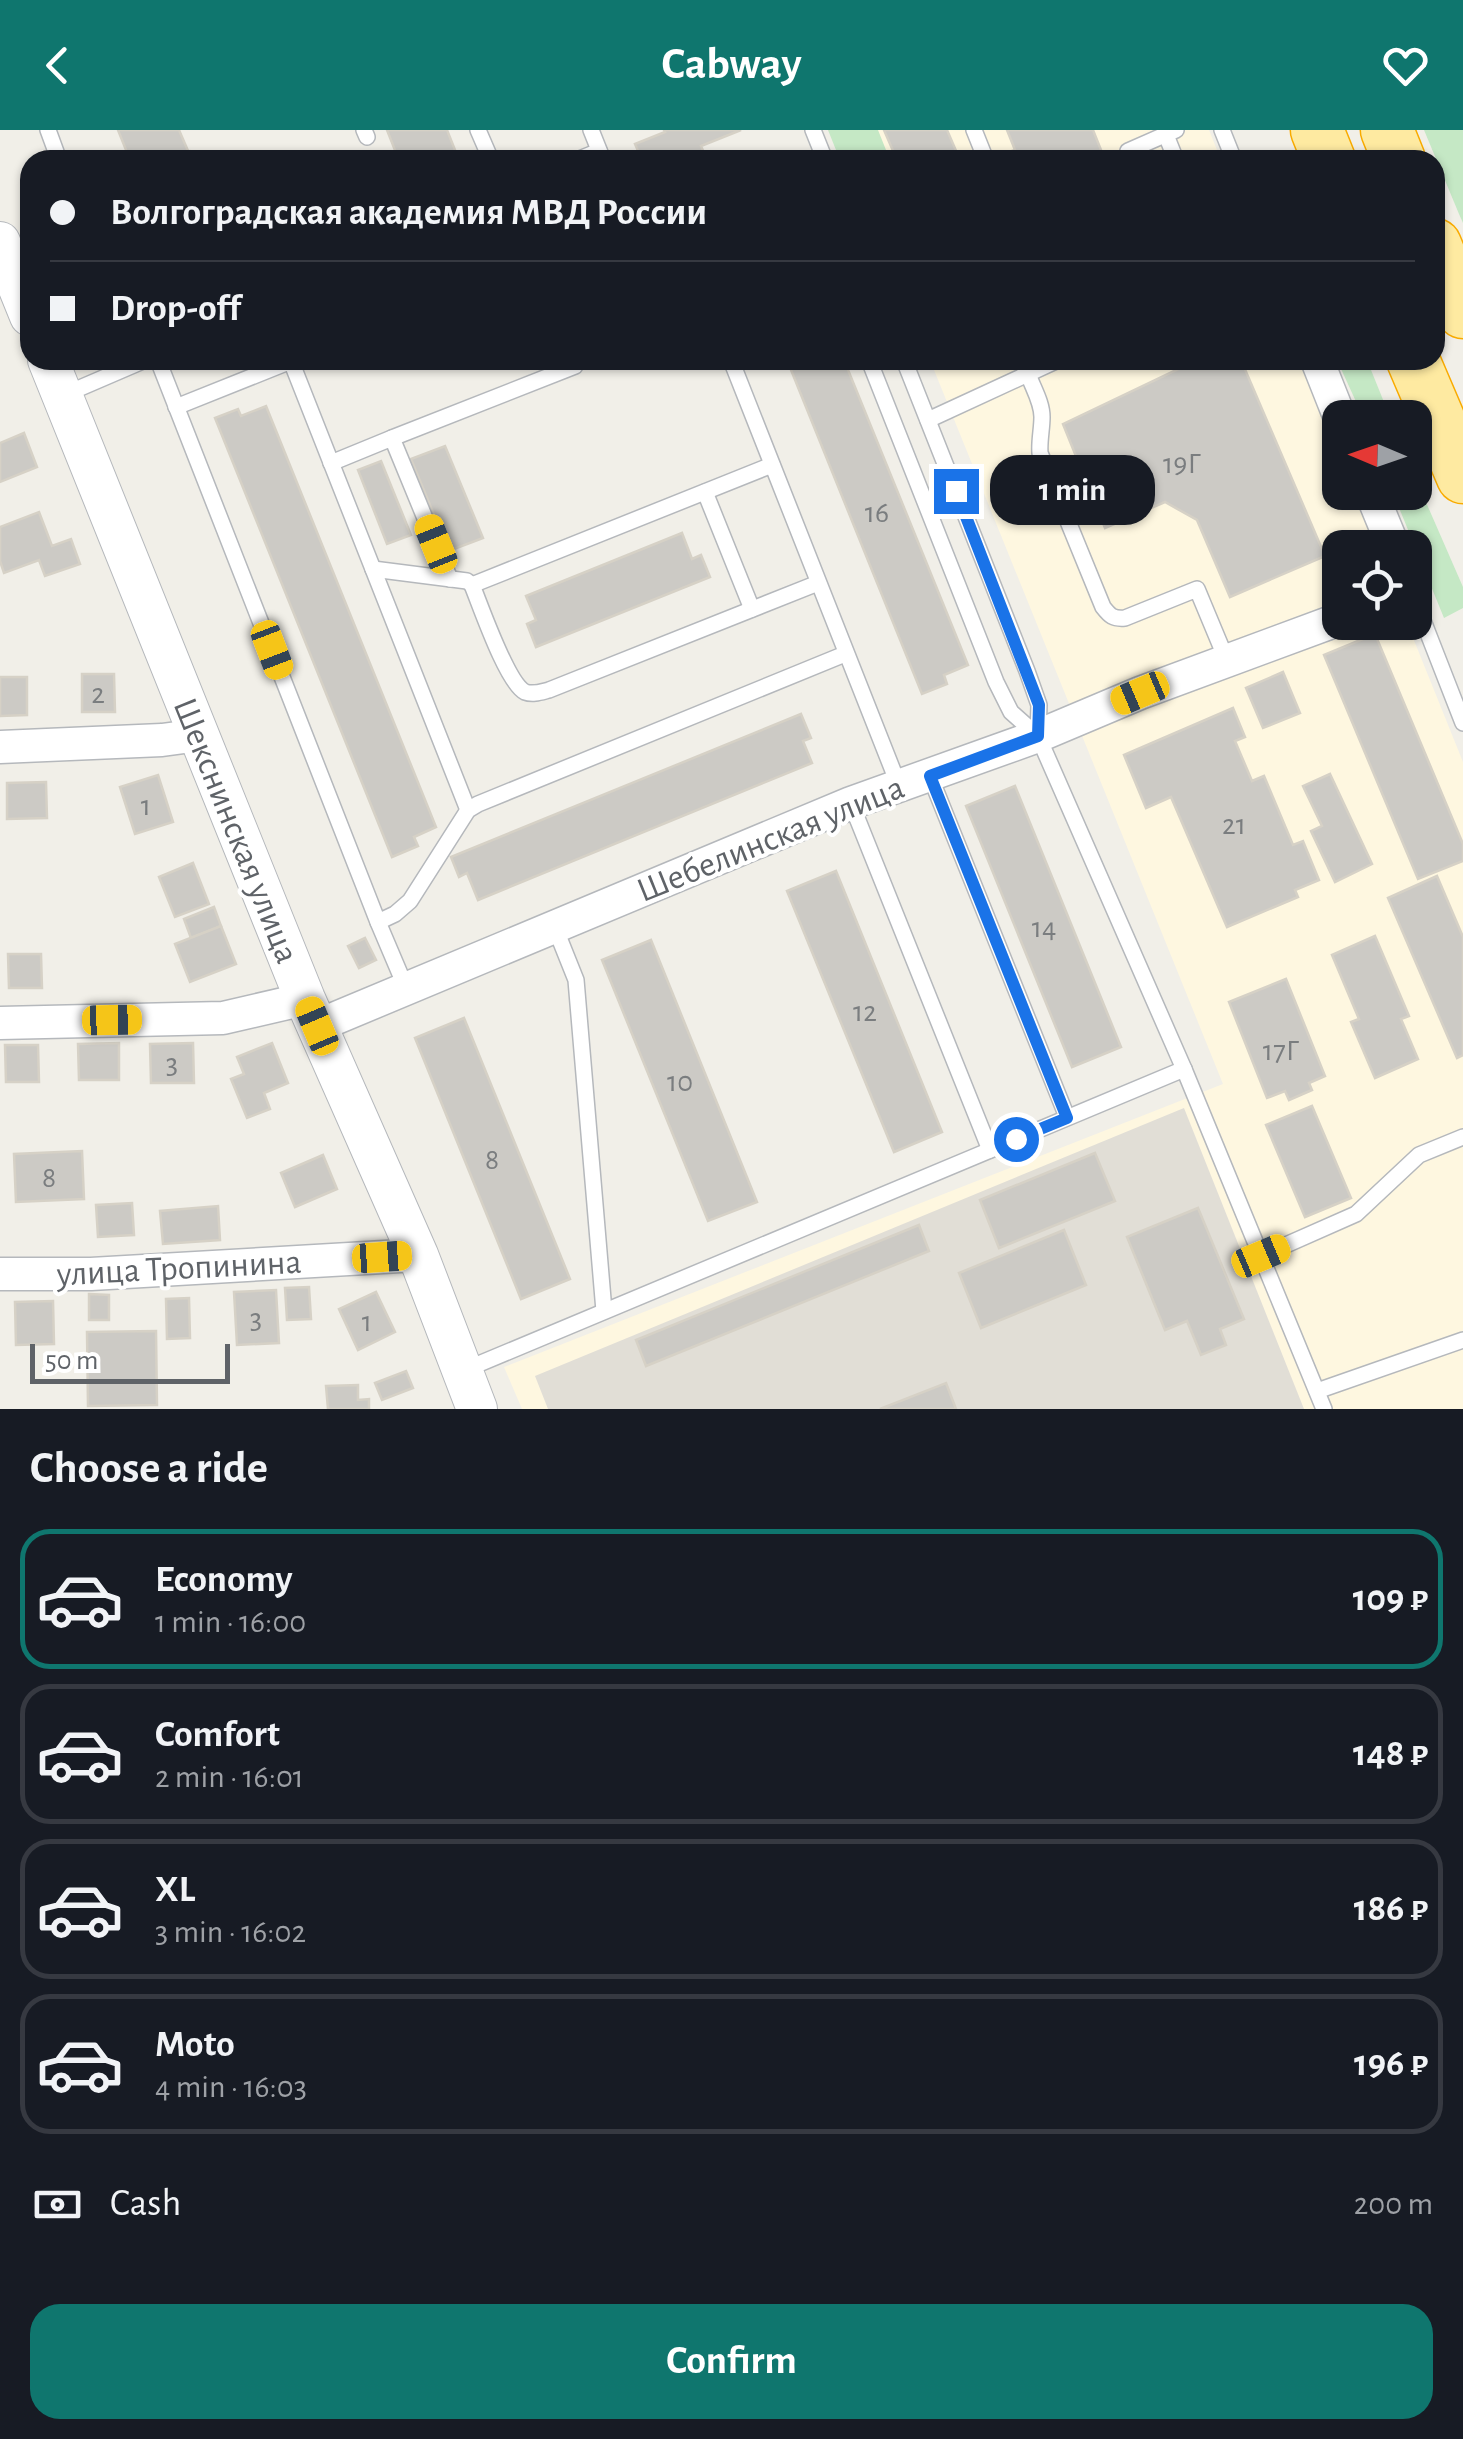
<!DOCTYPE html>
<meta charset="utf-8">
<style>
:root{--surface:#171b24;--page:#20242c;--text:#f1f3f6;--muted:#9ea1a6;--line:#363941;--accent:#0f766e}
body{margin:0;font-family:"Alegreya Sans",sans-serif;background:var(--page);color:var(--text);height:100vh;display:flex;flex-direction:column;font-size:38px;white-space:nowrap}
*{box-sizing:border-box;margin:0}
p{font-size:32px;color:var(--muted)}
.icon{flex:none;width:55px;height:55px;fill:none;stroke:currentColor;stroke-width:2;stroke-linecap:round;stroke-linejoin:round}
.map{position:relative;height:1279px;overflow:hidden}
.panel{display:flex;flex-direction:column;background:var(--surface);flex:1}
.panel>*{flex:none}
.guide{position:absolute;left:20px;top:20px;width:1425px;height:220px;border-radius:30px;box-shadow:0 2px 8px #0004;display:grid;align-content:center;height:220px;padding:0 30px;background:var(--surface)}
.needle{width:65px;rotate:272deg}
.tools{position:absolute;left:1322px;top:270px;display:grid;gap:20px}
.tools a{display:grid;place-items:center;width:110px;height:110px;border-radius:20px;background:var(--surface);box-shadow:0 2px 8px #0004;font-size:50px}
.scale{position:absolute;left:30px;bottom:25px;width:200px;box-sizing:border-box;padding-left:10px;border:5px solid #5f6368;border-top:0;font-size:28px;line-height:35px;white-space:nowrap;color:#5f6368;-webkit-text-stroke:8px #fff;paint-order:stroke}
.end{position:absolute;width:45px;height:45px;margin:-22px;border:12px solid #1a73e8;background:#fff;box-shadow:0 0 0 5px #fff}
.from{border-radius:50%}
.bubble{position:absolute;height:70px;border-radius:30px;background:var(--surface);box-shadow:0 2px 8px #0004;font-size:32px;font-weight:700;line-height:70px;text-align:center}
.car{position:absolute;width:30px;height:60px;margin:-30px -15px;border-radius:12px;box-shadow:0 0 8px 2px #0007;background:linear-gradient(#f5c518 24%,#345 0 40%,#f5c518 0 76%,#345 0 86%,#f5c518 0)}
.guide b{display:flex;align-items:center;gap:35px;height:95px;font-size:38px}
.guide b+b{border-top:2px solid var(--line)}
.guide i{width:25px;height:25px;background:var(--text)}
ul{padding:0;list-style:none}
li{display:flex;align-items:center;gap:30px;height:140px;margin:0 20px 15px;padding:0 10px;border:5px solid var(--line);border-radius:30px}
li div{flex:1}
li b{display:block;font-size:38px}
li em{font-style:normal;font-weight:700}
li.selected{border-color:var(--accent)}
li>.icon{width:90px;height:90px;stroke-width:1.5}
h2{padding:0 30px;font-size:45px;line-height:120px}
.pay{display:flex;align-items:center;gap:25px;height:110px;padding:0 30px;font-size:38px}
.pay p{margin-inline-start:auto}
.primary-button{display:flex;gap:20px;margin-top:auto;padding:20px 30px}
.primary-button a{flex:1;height:115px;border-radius:30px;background:var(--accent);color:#fff;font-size:40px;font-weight:700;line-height:115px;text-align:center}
header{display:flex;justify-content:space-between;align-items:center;height:130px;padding:0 30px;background:var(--accent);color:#fff;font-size:45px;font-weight:700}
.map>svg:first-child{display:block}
</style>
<header><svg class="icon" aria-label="back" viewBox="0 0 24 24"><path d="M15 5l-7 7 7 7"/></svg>Cabway<svg class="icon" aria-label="heart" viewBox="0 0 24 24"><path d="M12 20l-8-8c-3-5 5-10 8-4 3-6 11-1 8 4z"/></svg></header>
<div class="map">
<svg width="1463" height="1279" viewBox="0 0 1463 1279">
<rect width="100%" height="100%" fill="#f1efe8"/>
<g fill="#fef7e0">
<polygon points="836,0 1209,0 1221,30 849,30"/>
<polygon points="930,230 1301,230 1340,326 1340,362 1355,363 1377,417 1340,418 1340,492 1407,493 1463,632 1463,1279 522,1279 504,1237 1223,954"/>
</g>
<polygon fill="#e1ded6" points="1184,978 1304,1279 548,1279 535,1246"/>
<g fill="#c5e8c5">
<polygon points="828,0 878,0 890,30 840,30"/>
<polygon points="1424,0 1463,0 1463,93 1459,84"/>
<polygon points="1337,230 1367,230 1390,287 1363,287"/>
<polygon points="1415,347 1463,457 1463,478 1444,488 1393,363 1415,362"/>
</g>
<g fill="#cccac5" stroke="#d6d1c6" stroke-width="2.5">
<polygon points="118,0 179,0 192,30 130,30"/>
<polygon points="387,0 447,0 459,30 408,30 406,25 398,28"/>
<polygon points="664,0 741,0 701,16 707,30 655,30 653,25 642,30 635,14 665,2"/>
<polygon points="884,0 947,0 960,30 897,30"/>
<polygon points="1007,0 1093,0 1105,30 1005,30 1003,24 1015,20"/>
<polygon points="188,21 301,30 192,30"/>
<polygon points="787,230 844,230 968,535 944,545 947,554 922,564"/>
<polygon points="1197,230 1241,230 1325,426 1230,467 1197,390 1165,372 1105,398 1063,294"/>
<polygon points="266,276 436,697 414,707 418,716 392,727 215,288 238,279 241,286"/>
<polygon points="24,303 37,337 0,352 0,313"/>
<polygon points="445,316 483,408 449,421 411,329"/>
<polygon points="381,331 411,405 387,414 358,340"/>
<polygon points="39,382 52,416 71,409 80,434 45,446 39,430 4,443 0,431 0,397"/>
<polygon points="682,403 692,429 701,425 710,447 536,517 527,494 536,490 526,466"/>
<polygon points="1375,504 1463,714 1463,731 1418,749 1324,525"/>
<polygon points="1283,542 1300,583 1263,598 1246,558"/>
<polygon points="82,544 114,544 115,582 82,582"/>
<polygon points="0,547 27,547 27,585 0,586"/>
<polygon points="1233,578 1245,607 1235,611 1252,651 1264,646 1293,715 1303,711 1319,750 1295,760 1298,767 1227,797 1171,667 1146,678 1124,625"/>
<polygon points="801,584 811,608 803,611 812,633 478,770 467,743 459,747 451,727"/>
<polygon points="1330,644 1372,734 1335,752 1311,701 1322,696 1303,656"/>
<polygon points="158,645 173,692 135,704 120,657"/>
<polygon points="46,652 47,688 7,689 7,653"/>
<polygon points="1015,656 1121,917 1072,937 966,676"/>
<polygon points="193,733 209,774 175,787 159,747"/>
<polygon points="836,741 942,1002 894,1022 787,761"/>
<polygon points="1437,746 1463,807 1463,925 1457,928 1388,768"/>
<polygon points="214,777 221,796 191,808 184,789"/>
<polygon points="221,796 236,834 190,852 175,814"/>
<polygon points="1375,806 1409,886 1401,889 1418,929 1375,948 1351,892 1359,889 1332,825"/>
<polygon points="365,808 376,830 359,838 348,816"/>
<polygon points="651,810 757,1072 708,1091 602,830"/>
<polygon points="8,824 41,824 42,858 9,858"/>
<polygon points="1286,849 1325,946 1309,953 1312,960 1289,970 1285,961 1267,968 1229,872"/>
<polygon points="464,888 570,1149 521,1169 415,908"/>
<polygon points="119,913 119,950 79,950 78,914"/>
<polygon points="193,913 194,953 151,953 150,914"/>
<polygon points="272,913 288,953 264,963 270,979 247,988 231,949 244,944 237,927"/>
<polygon points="5,915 38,915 39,952 6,952"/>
<polygon points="1312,976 1351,1068 1305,1087 1266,995"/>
<polygon points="82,1021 84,1069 16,1072 14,1024"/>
<polygon points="1095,1023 1115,1071 999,1118 980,1070"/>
<polygon points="323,1025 337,1059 295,1077 281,1043"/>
<polygon points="132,1073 134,1105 98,1107 96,1075"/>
<polygon points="218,1076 220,1110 163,1114 160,1081"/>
<polygon points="1198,1078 1244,1189 1220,1199 1226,1215 1201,1225 1187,1191 1165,1200 1127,1107"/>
<polygon points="919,1095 929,1121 646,1236 636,1210"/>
<polygon points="1064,1100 1086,1155 981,1198 959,1143"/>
<polygon points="309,1157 311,1189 287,1190 285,1158"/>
<polygon points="276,1160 279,1213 237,1215 234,1162"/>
<polygon points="376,1162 395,1202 358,1220 339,1179"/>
<polygon points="89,1164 109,1165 109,1190 89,1190"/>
<polygon points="189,1168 190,1208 167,1209 166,1169"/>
<polygon points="53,1171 54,1214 16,1215 15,1172"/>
<polygon points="156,1201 157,1275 88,1276 87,1202"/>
<polygon points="406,1241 413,1258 382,1270 375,1253"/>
<polygon points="946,1253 956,1279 880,1279"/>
<polygon points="358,1255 358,1270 369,1269 369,1279 328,1279 326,1256"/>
</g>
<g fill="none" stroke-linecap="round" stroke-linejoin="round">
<defs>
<g id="service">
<polyline points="48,0 59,30"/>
<polyline points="364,0 367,7"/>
<polyline points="478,0 491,30"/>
<polyline points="591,0 603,30"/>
<polyline points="813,0 825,30"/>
<polyline points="974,0 986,30"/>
<polyline points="1222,0 1234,30"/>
<polyline points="1166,5 1176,30"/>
<polyline points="577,30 599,21"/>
<polyline points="1132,30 1128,21 1176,0"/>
<polyline points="158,230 378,792 395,784 410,771 468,680 478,674 845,524"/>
<polyline points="731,230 899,656"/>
<polyline points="869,230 996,552 1011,582 1038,606"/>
<polyline points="904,230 1027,541 1039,575 1038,606 1184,939 1324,1279"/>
<path d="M1028 244C1033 258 1042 272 1042 287 1042 299 1039 311 1040 323L1103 477C1110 486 1113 489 1125 488L1197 459 1227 531"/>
<polyline points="66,264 145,230"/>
<polyline points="176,277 291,231 468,680"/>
<polyline points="928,290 1058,230"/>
<polyline points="392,308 575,236 573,230"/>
<polyline points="331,333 392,308 450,449"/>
<polyline points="705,362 752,479"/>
<path d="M373 439 467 451 472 455C481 477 507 553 525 562 533 565 541 562 549 560L818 453"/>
<polyline points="472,455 772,335"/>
<polyline points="1415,470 1463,593"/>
<polyline points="930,646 1067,987"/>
<polyline points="851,673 990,1020"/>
<polyline points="378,792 406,858"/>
<polyline points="554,795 576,850 604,1181"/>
<polyline points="1261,1126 1356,1084 1419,1025 1463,1007"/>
<polyline points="462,1241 1184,939"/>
<polyline points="1317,1261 1463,1210"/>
</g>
<g id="minor">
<polyline points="1317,230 1340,288"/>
<polyline points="1371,362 1394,418"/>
<polyline points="0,617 162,610 199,605"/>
<polyline points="0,893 223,888 305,869"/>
<polyline points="317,896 851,673 1038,606 1140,563 1340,489"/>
<polyline points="0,1144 91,1144 418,1125"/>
</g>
<g id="tertiary">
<polyline points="0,112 30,186"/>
<polyline points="48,230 305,869 418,1125 477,1279"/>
</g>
<g id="trunk">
<polyline points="1317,0 1329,30"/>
<polyline points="1387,0 1399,30"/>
<polyline points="1435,115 1463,182"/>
<polyline points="1413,230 1463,347"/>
</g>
</defs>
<use href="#service" stroke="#b5b8bc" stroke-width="18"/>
<use href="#minor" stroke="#b5b8bc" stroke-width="35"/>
<use href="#tertiary" stroke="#b5b8bc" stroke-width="42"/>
<use href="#trunk" stroke="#f9ab00" stroke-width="55"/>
<use href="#service" stroke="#fff" stroke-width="15"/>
<use href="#minor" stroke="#fff" stroke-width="32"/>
<use href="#tertiary" stroke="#fff" stroke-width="40"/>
<use href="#trunk" stroke="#feeaa1" stroke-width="52"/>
</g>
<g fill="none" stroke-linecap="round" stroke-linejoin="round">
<polyline stroke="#1a73e8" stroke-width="12" points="956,361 1039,575 1038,606 930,646 1067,988 1016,1009"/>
</g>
<g text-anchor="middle" stroke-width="8" stroke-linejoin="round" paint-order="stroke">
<g font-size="30" fill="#7a7d7f">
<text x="1182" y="343">19Г</text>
<text x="877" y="392">16</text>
<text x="98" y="573">2</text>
<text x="146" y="685">1</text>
<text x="1234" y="704">21</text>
<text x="1044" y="807">14</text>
<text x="865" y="891">12</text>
<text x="1281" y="930">17Г</text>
<text x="172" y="943">3</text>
<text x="680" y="961">10</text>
<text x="492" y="1039">8</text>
<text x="49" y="1057">8</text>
<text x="256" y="1198">3</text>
<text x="367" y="1201">1</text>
</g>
<g font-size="35" fill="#5f6368" stroke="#fff">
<text transform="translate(237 700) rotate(68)" y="12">Шекснинская улица</text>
<text transform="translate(770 708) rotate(-22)" y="12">Шебелинская улица</text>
<text transform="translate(179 1137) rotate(-3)" y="12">улица Тропинина</text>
</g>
</g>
</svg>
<div class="tools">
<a><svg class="needle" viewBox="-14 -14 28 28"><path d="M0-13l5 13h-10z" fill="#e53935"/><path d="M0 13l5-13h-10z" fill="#9ea1a6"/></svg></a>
<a><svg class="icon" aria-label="locate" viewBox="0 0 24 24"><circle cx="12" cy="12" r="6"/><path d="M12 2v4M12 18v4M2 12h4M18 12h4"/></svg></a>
</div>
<div class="scale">50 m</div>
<i class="end from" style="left:1016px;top:1009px"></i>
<i class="end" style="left:956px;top:361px"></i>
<div class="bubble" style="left:990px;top:325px;width:165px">1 min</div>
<i class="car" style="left:436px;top:414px;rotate:338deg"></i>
<i class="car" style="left:272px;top:520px;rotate:159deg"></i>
<i class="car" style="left:1140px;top:563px;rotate:247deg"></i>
<i class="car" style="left:112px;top:890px;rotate:89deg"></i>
<i class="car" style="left:317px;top:896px;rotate:337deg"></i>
<i class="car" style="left:1261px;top:1126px;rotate:67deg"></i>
<i class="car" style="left:382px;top:1127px;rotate:86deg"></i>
<div class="guide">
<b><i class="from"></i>Волгоградская академия МВД России</b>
<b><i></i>Drop-off</b>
</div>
</div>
<section class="panel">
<h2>Choose a ride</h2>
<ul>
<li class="selected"><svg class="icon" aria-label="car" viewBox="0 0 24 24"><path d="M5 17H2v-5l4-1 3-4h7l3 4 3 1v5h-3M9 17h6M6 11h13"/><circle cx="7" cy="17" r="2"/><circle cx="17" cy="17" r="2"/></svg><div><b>Economy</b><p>1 min · 16:00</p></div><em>109 ₽</em></li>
<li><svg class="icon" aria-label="car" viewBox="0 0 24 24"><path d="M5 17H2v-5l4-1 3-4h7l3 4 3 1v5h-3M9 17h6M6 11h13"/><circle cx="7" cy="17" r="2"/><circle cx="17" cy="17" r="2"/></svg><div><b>Comfort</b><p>2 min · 16:01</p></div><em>148 ₽</em></li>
<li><svg class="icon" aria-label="car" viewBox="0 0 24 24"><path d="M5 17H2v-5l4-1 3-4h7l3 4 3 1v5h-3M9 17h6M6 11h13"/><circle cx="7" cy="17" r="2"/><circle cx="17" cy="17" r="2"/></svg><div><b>XL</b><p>3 min · 16:02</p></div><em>186 ₽</em></li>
<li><svg class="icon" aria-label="car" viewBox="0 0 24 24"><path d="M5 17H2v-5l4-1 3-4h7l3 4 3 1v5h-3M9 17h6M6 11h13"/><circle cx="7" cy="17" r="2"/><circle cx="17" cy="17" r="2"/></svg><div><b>Moto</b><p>4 min · 16:03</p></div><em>196 ₽</em></li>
</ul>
<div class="pay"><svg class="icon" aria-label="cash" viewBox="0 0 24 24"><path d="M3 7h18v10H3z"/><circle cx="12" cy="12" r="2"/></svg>Cash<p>200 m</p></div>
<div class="primary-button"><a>Confirm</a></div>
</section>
